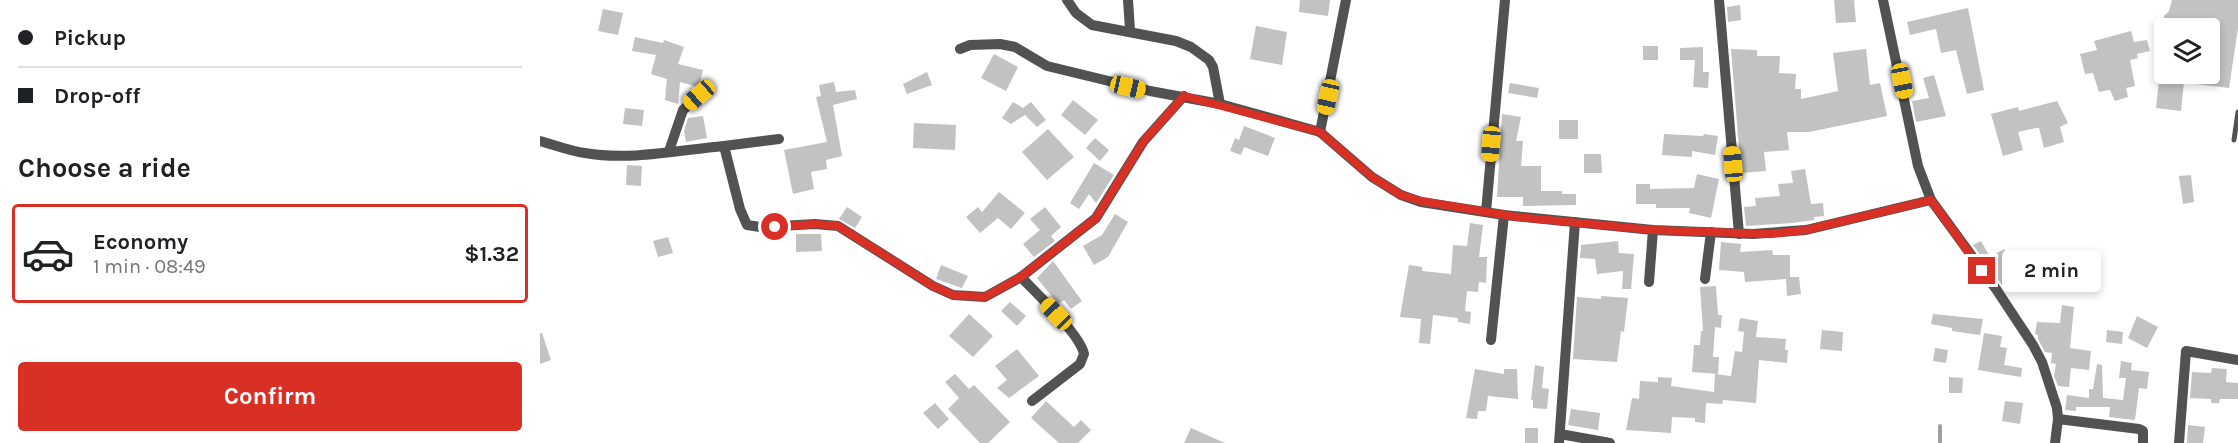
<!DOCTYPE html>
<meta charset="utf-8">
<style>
:root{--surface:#fff;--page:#f6f6f6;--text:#202124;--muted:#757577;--line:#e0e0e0;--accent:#d93025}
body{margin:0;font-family:Karla,sans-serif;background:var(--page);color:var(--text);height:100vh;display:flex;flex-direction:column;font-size:22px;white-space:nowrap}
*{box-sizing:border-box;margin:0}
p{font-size:20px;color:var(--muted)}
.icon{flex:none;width:33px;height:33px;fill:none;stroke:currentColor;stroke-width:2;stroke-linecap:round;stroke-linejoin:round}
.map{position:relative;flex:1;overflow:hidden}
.panel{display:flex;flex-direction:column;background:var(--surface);width:540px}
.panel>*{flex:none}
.top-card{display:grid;align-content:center;height:132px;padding:0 18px;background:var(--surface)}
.fabs{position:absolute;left:1614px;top:18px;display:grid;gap:12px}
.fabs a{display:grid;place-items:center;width:66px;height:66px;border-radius:6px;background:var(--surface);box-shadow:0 3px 9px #0003;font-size:30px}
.end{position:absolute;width:27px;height:27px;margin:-14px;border:8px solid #d93025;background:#fff;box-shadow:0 0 0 3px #fff}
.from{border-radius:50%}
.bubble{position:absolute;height:42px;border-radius:6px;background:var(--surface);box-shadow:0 3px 9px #0003;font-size:20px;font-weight:700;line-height:42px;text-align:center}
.car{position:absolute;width:18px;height:36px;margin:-18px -9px;border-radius:8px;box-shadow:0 0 4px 2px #0007;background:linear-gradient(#f5c518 24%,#345 0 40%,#f5c518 0 76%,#345 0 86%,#f5c518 0)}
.top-card b{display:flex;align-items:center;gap:21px;height:57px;font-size:22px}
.top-card b+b{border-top:2px solid var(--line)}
.top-card i{width:15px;height:15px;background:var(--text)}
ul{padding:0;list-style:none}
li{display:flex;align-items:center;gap:18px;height:99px;margin:0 12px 9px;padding:0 6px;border:3px solid transparent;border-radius:6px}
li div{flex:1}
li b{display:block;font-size:22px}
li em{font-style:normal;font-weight:700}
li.on{border-color:var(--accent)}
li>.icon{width:54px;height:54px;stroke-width:1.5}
h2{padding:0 18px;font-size:27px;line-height:72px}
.button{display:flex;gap:12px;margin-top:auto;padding:12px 18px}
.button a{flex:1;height:69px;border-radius:6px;background:var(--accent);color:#fff;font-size:24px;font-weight:700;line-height:69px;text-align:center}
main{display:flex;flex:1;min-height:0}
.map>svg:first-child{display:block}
</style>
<main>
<section class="panel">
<div class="top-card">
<b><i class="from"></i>Pickup</b>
<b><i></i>Drop-off</b>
</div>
<h2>Choose a ride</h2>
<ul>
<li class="on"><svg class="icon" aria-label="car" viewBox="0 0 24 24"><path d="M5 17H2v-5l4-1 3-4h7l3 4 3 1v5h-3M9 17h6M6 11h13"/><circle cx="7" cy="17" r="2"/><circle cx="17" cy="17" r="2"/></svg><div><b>Economy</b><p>1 min · 08:49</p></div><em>$1.32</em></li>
</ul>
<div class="button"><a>Confirm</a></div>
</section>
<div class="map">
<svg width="1698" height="443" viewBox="0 0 1698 443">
<rect width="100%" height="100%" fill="#fff"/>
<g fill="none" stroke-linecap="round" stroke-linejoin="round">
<polyline stroke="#a0a0a0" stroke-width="4" points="1400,443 1400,426"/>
</g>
<g fill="#c2c2c2">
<polygon points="760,0 790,0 788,16 759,12"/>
<polygon points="1294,0 1314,0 1316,22 1296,23"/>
<polygon points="1632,0 1698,0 1698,28 1689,88 1648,83 1649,74 1670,74 1670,28 1623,28 1624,16 1629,11"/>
<polygon points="1200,5 1201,20 1188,22 1187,7"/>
<polygon points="1428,8 1444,90 1427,94 1416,50 1401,53 1396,29 1370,35 1367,22"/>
<polygon points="63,9 83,13 78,35 58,31"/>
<polygon points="716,26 747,32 742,65 710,59"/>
<polygon points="1591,31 1594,42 1607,40 1610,51 1597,54 1598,58 1590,60 1595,86 1586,88 1588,97 1575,101 1570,90 1559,92 1553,73 1545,74 1540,54 1557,50 1554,41"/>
<polygon points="95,37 123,43 124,40 144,47 138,64 163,70 159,87 140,82 138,104 125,100 127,79 111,74 116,55 92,51"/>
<rect x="1103" y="46" width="15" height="14"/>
<polygon points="1163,47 1163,72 1169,72 1168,88 1153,87 1155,60 1140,60 1140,48"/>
<polygon points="1191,49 1217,50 1217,56 1240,56 1239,73 1256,74 1255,89 1261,89 1261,99 1298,91 1293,53 1326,49 1330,85 1340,83 1347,116 1269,132 1247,132 1249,150 1224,152 1226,171 1201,173"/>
<polygon points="454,54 478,67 466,91 441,78"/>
<polygon points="387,72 392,85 367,94 363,84"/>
<polygon points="1394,75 1406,116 1376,122 1372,101 1389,98 1383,78"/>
<polygon points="1619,80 1644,82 1641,111 1616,108"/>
<polygon points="294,82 296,92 315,90 317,99 293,105 302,156 286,160 287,169 271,172 274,189 253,194 244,150 287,142 276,97 281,96 279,85"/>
<polygon points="970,83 999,88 997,98 968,93"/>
<polygon points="533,100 558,120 545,135 521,115"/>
<polygon points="1517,101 1528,123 1520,127 1524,142 1504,148 1499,128 1496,128 1478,132 1483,150 1463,156 1451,114 1478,107 1479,111"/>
<polygon points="473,102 483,108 491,102 506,120 497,127 485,115 471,124 462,118"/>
<polygon points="85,108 104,110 102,126 83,124"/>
<polygon points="962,114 981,117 976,141 983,141 981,166 1001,166 1001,191 1022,191 1022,194 1036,194 1036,205 983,206 983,197 957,197"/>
<polygon points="163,116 167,138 146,142 144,131 148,118"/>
<rect x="1019" y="120" width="19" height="19"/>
<polygon points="374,123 416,125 415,150 373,148"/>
<polygon points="704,126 735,138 728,156 704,147 701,155 690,151 695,138 699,140"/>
<polygon points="508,129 534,157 507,180 482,152"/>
<polygon points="1124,134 1163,136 1164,134 1178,136 1175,155 1152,151 1152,157 1122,155"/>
<polygon points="555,138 569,150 560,161 546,148"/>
<polygon points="1044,154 1061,154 1062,173 1044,173"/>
<polygon points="554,163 574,175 556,203 549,194 539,209 530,203"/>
<polygon points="87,165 102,166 101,186 86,185"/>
<polygon points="1265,169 1271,204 1283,203 1284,216 1274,217 1274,220 1252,223 1206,226 1204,207 1216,206 1215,198 1240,196 1238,184 1253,183 1251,171"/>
<polygon points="1157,174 1179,179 1171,218 1149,213 1150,208 1116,208 1116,204 1096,204 1096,184 1110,184 1110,189 1154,188"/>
<polygon points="1651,175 1654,202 1643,204 1639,176"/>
<polygon points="459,192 485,213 471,229 458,218 440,233 426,217 438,207 442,212"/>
<polygon points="307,207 322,217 315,228 299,219"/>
<polygon points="505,207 521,227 511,236 515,241 494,257 483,244 500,230 490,219"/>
<polygon points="575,214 588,222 568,257 554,265 543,246 562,235"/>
<polygon points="930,223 943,225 939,257 947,257 946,283 939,282 938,292 927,291 925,311 931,312 930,324 918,322 918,318 893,315 890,344 879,343 881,319 860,317 869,265 882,267 882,271 911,274 913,245 927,246"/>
<polygon points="256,234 281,234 282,251 256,252"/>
<polygon points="128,237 133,253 118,257 113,241"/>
<polygon points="1078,241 1079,253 1094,254 1091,289 1082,289 1083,271 1057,274 1055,259 1040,258 1041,245"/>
<polygon points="1441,241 1450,257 1464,249 1483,283 1467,292 1433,245"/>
<polygon points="1181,242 1201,244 1200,252 1232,250 1233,255 1250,255 1250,277 1259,277 1261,294 1247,296 1246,279 1205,282 1204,272 1179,270"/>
<polygon points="513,261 542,301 531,309 524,300 518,304 497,278"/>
<polygon points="401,265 428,276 422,288 396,279"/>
<polygon points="1176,286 1178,315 1182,315 1181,328 1175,327 1173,357 1179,357 1178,374 1152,372 1154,345 1160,345 1161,331 1163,331 1160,287"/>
<polygon points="1061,296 1088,298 1084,332 1081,331 1077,362 1033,359 1037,297 1061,299"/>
<polygon points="470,302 486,316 477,326 461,311"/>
<polygon points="1522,305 1534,307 1530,348 1551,351 1549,370 1531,368 1529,387 1518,386 1514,376 1516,364 1511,363 1512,353 1505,352 1498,339 1498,335 1495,334 1497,322 1520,323"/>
<polygon points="429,314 453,336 433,357 409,336"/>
<polygon points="1393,314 1443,319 1440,335 1412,331 1412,328 1391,324"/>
<polygon points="1597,316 1618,327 1607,348 1588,338"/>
<polygon points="1200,318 1218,321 1216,337 1246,339 1245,350 1248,350 1247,363 1219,360 1216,403 1183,400 1182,404 1166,403 1165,423 1155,422 1155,418 1132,417 1131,433 1086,430 1092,398 1099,399 1100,381 1118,382 1118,377 1132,378 1131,386 1174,392 1175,374 1191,376 1195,351 1202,352 1204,332 1198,331"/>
<polygon points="1282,330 1303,332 1302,351 1280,349"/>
<polygon points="1567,330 1583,332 1582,344 1566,342"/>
<polygon points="0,333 2,333 11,360 0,364"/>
<polygon points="1444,333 1462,336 1460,347 1467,348 1464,365 1482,368 1481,377 1438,370"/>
<polygon points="1395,348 1408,350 1406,363 1393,361"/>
<polygon points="477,349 499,376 469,398 457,388 467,380 455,366"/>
<polygon points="1581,361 1592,363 1591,370 1609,372 1607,389 1599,388 1595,420 1569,417 1570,407 1536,407 1536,411 1525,410 1527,395 1549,398 1549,389 1553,389 1557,364 1562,365 1563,398 1583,400 1586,378 1579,378"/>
<polygon points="995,365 1004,367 1002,388 1009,389 1007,409 993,408 993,400 991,400"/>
<polygon points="1672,368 1687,369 1686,382 1698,383 1698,399 1680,399 1679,403 1671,403 1671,399 1650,398 1652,372 1671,373"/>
<polygon points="935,369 964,374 964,369 977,369 978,399 948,396 946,411 938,411 937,419 926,418"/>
<polygon points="415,374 429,389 434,385 470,422 448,443 440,443 408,409 419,398 405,382"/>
<polygon points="1409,377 1423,378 1422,393 1409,393"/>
<polygon points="506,401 534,427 541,420 551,430 538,443 519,443 491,418"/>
<polygon points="1465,401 1483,403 1480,424 1462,421"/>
<polygon points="395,403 409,419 398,429 383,413"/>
<polygon points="1031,409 1060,413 1058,430 1028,425"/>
<polygon points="1648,425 1665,427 1663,443 1647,443"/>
<polygon points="651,428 685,443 644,443"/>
<rect x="985" y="428" width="13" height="15"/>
</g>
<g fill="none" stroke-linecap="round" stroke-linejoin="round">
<polyline stroke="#525252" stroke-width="5" points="1694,140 1698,112"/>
<g stroke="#525252" stroke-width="10">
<polyline points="527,0 536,13 552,25 636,41 651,47 669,60 673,67 680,104"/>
<polyline points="588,0 590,30"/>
<polyline points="1179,0 1199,234"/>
<polyline points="1343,0 1378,166 1391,200 1456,289 1493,345 1502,362 1517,408 1518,419"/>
<polyline points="420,49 430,45 460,44 475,47 507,66 610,91 680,104 780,132 832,177 861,195 881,202 964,215 1113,230 1213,234 1266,230 1391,200"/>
<polyline points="780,132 806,0"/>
<path d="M0 141C15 145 30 151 45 153 90 161 139 150 184 146L200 209 207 225 220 227 275 224 298 226 393 286 413 295 445 297 481 277 556 218 603 142 644 96"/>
<polyline points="184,146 239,139"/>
<polyline points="129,151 143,110 159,95"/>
<polyline points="946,212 965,0"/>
<path d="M481 277C496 293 540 334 544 354L540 364 492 401"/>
<polyline points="1165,279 1171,232"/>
<polyline points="1109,282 1113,230"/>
<polyline points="951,340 964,215"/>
<polyline points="1020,434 1070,443"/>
<polyline points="1019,443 1035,222"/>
<polyline points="1515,443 1518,419 1599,429 1603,431 1603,443"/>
<polyline points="1639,443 1646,351 1698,360"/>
</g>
</g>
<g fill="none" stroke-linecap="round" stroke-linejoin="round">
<polyline stroke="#d93025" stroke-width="8" points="235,227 275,224 298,226 393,286 413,295 445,297 481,277 556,218 603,142 644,96 780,132 832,177 861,195 881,201 977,217 1113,230 1230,234 1266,230 1391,200 1442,271"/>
</g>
</svg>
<div class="fabs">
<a><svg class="icon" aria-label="layers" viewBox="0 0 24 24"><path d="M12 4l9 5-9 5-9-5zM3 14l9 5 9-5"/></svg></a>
</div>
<i class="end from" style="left:235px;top:227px"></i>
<i class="end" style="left:1442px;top:271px"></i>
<div class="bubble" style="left:1462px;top:250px;width:99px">2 min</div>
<i class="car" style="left:1362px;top:81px;rotate:169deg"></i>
<i class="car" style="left:588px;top:87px;rotate:103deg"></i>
<i class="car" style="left:159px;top:95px;rotate:229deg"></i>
<i class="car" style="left:788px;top:97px;rotate:193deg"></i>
<i class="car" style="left:951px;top:144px;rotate:185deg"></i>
<i class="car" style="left:1193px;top:164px;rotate:355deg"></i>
<i class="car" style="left:516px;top:314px;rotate:316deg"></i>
</div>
</main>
